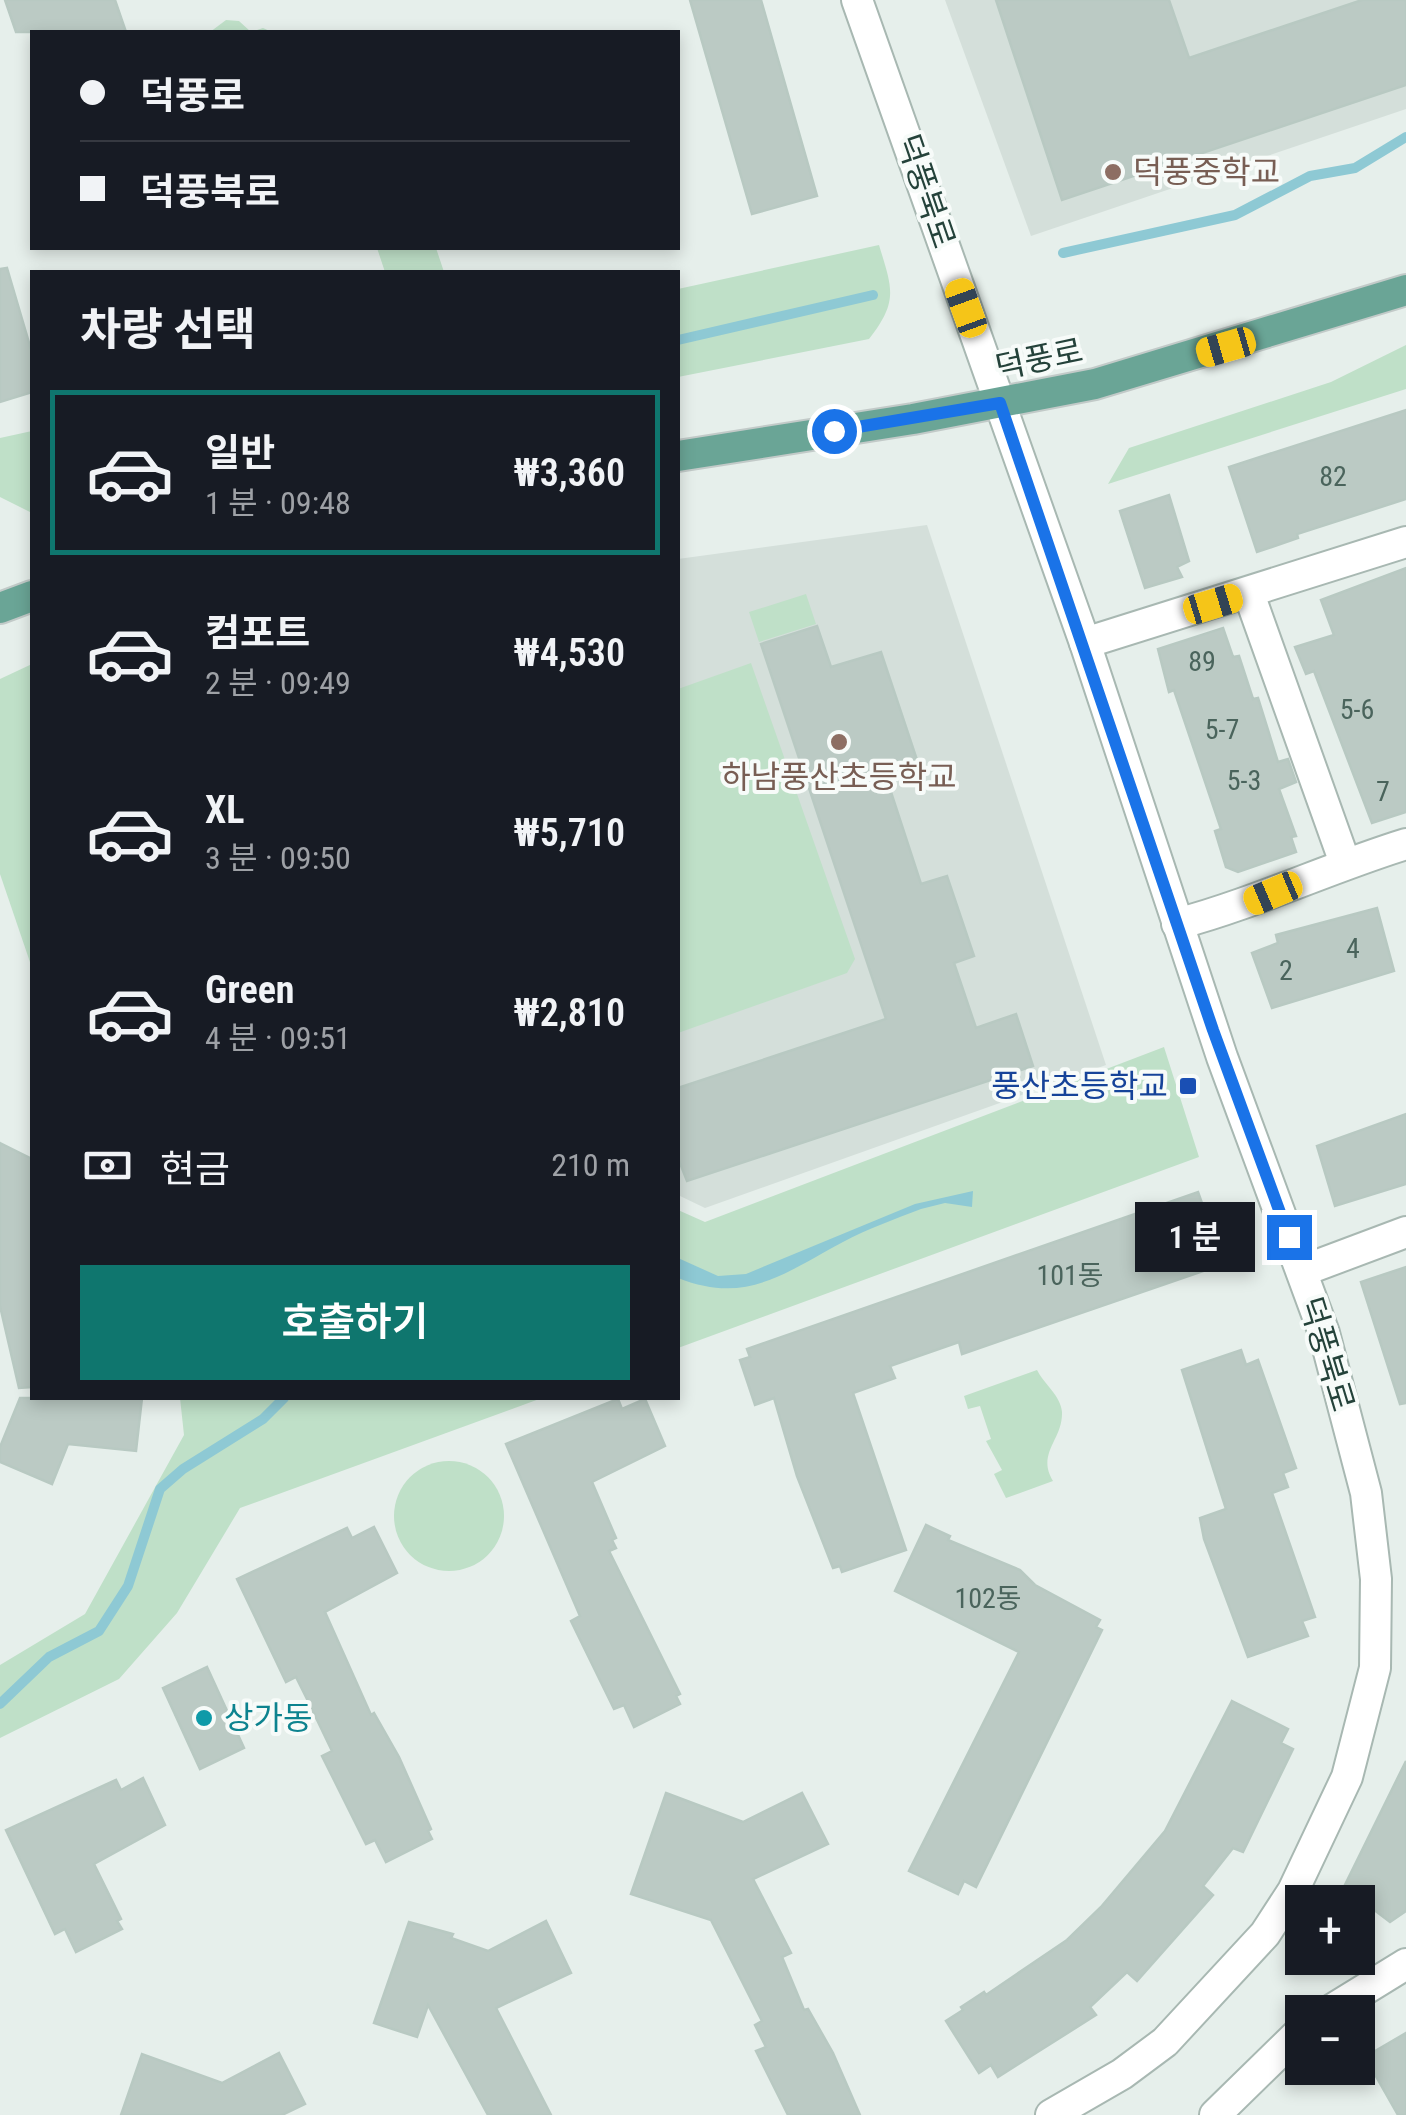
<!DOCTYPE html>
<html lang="ko">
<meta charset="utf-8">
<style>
:root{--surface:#171b24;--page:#242831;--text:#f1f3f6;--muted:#9ea1a6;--line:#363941;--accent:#0f766e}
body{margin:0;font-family:"Roboto Condensed","Noto Sans KR",sans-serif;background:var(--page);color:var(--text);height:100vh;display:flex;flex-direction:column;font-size:38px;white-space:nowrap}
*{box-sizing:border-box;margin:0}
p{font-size:32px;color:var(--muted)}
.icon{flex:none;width:55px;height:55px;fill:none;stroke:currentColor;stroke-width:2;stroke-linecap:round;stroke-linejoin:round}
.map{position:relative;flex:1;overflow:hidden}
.panel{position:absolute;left:30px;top:270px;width:650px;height:1130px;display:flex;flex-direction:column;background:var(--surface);border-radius:0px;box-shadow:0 5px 15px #0003}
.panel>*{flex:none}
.hud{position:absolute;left:30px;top:30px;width:650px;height:220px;border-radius:0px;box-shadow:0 5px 15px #0003;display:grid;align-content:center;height:220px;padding:0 50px;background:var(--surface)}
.fabs{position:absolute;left:1285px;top:1885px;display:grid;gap:20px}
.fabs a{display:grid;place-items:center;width:90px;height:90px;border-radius:0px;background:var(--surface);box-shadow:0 5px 15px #0003;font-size:50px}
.end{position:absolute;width:45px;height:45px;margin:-22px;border:12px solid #1a73e8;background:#fff;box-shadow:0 0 0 5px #fff}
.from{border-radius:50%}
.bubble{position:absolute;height:70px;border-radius:0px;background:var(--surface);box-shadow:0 5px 15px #0003;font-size:32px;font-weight:600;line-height:70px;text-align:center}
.car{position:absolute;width:30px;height:60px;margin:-30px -15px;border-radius:12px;box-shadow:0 0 8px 2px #0007;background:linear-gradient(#f5c518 24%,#345 0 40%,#f5c518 0 76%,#345 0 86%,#f5c518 0)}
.hud b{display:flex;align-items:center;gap:35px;height:95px;font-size:38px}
.hud b+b{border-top:2px solid var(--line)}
.hud i{width:25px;height:25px;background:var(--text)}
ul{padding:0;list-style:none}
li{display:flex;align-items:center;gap:30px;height:165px;margin:0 20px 15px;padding:0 30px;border:5px solid transparent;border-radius:0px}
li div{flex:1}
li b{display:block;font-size:38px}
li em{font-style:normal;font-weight:600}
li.on{border-color:var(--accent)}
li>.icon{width:90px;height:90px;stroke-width:1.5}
h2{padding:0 50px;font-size:45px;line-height:120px}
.pay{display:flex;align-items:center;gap:25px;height:110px;padding:0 50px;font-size:38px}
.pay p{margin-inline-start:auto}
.button{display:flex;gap:20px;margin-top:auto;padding:20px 50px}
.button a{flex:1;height:115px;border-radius:0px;background:var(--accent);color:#fff;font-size:40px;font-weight:600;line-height:115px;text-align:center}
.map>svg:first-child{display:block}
</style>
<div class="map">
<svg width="1406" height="2115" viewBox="0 0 1406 2115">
<rect width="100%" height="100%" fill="#e6efeb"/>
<g fill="#d4dfda">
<polygon points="945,0 1406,0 1406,109 1031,236"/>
<polygon points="927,525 1106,1065 705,1208 678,1195 678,559"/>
</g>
<g fill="#bfe0c8">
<polygon points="226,20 239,21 251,32 263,28 272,32 210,32"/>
<path d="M879 245C892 288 899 301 869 339L678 377V289Z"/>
<polygon points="377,248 436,248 444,272 385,272"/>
<polygon points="1406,345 1406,389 1108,484 1129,448 1331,382"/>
<polygon points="32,431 32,513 0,497 0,438"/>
<polygon points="806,594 816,624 759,642 749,612"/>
<polygon points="751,663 855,959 847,973 678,1033 678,689"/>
<polygon points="32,664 32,968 0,874 0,679"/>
<polygon points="1164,1047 1199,1157 678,1348 678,1210 705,1222"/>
<path d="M1037 1370C1044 1384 1061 1396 1062 1412 1063 1440 1036 1453 1053 1481L1006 1498 994 1474 1002 1470 986 1441 991 1439 980 1406 968 1409 964 1396Z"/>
<polygon points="180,1398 542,1398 240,1508 177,1613 119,1679 0,1738 0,1665 85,1614 184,1435"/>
<circle cx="449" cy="1516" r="55"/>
</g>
<path fill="#8ec9d4" d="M973 1191 972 1207 945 1203 921 1209C895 1219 867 1229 843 1242 783 1274 746 1305 678 1278V1258L718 1276 746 1274 915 1204Z"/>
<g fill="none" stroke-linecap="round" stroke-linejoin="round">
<g stroke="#8ec9d4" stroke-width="10">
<polyline points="1063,253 1235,215 1310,176 1355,168 1406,137"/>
<polyline points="678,340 873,295"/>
<polyline points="0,1704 49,1657 99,1631 128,1586 160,1489 183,1469 263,1419 284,1398"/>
</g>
</g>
<g fill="#bbcac4" stroke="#b8c9c2" stroke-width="2.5">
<polygon points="5,0 115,0 126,32 16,32"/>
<polygon points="690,0 761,0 817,196 752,214"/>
<polygon points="996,0 1169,0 1189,58 1362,0 1406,0 1406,85 1062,200"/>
<polygon points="7,268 32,353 32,392 0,402 0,269"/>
<polygon points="1406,410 1406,499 1297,534 1298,538 1257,552 1229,467"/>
<polygon points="1169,495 1189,561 1177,567 1182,577 1145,588 1120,511"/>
<polygon points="1406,568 1406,812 1372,823 1314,671 1306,674 1295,647 1334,635 1321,600"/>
<polygon points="817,626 831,667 881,652 921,772 888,783 921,884 947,876 974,956 954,963 976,1028 1016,1014 1033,1066 687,1181 678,1158 678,1088 886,1019 761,644"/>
<polygon points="1223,628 1233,657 1239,656 1253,699 1258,698 1278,762 1288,759 1296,782 1279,789 1296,836 1291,837 1296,852 1238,872 1226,867 1215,831 1221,829 1174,690 1169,692 1158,649"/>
<polygon points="1377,908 1394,971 1272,1008 1252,953 1278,943 1276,935"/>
<polygon points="1406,1114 1406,1184 1335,1206 1317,1146"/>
<polygon points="0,1143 32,1159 32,1387 19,1388 0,1306"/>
<polygon points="1198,1192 1219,1251 1204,1256 1209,1269 962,1354 959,1342 890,1366 895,1378 853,1393 906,1550 842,1572 840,1566 833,1568 797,1476 774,1398 755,1405 740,1360 750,1357 747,1349"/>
<polygon points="1406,1267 1406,1403 1400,1404 1361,1282"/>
<polygon points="1241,1350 1246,1365 1258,1360 1296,1468 1283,1473 1288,1487 1272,1493 1315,1617 1302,1621 1308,1636 1248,1657 1204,1539 1200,1518 1226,1509 1182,1370"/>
<polygon points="20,1398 142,1398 136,1451 68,1444 52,1484 0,1462 0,1447"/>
<polygon points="618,1399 622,1409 645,1399 665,1446 592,1482 616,1538 612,1540 616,1548 609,1551 680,1694 676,1696 680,1704 634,1727 624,1705 614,1709 571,1621 580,1616 506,1444"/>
<polygon points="926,1525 950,1536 948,1540 1020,1570 1035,1585 1100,1620 1096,1627 1102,1630 976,1887 964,1881 958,1894 909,1871 1019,1652 895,1591"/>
<polygon points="374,1527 397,1573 325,1612 371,1715 374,1713 399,1757 431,1829 428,1831 432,1839 386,1862 375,1840 366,1844 322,1756 332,1751 307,1699 296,1677 286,1682 237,1579 347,1528 352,1538"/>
<polygon points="207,1667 244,1748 200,1769 163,1688"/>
<polygon points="1232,1701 1288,1729 1281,1743 1293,1749 1243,1852 1233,1848 1203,1886 1213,1895 1137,1981 1127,1972 1090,2007 1096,2015 998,2077 991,2065 979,2073 946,2021 963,2010 961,2007 984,1992 986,1995 1067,1940 1101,1907 1165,1831"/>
<polygon points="1406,1761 1406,1911 1390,1922 1344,1887"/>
<polygon points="143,1778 165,1825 94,1864 121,1919 117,1921 122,1929 76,1952 65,1929 55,1934 6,1830 116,1780 121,1790"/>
<polygon points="666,1793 743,1822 802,1793 828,1844 753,1879 791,1953 782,1957 804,2010 808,2009 833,2053 860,2115 788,2115 756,2051 766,2047 755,2025 762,2021 711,1920 631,1894"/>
<polygon points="546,1921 571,1973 496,2008 551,2115 488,2115 428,2005 417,2037 374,2023 409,1922 453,1934 451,1938 488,1951"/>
<polygon points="1406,2033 1406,2115 1398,2115 1365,2057"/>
<polygon points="279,2053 305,2104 282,2115 121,2115 142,2054 222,2083"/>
</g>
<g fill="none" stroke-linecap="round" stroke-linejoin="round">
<defs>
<g id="minor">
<polyline points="857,0 1085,643 1222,1057 1324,1333 1366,1493 1376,1579 1375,1668 1347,1777 1293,1891 1265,1934 1165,2042 1122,2074 1051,2115"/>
<polyline points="1249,594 1345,863"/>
<polyline points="1085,643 1406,542"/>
<path d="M1177 924C1256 903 1328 868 1406 844"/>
<polyline points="1302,1271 1406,1232"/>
<polyline points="1328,2012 1406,1964"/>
<polyline points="1215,2115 1302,2030"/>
</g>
<g id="major">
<polyline points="678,456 913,419 1095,384 1406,290"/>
<polyline points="0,608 32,596"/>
</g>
</defs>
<use href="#minor" stroke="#a8b8b2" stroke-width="34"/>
<use href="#major" stroke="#c2cac8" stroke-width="34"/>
<use href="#minor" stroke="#fff" stroke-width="30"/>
<use href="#major" stroke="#6aa596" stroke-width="30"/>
</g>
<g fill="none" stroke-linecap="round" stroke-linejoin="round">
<polyline stroke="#1a73e8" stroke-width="12" points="834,431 1000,403 1213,1030 1289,1237"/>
</g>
<g fill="#8d6e63" stroke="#f7fbf9" stroke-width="4">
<circle cx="1113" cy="172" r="10"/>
<circle cx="839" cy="742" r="10"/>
</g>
<rect fill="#1a4fb4" stroke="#f7fbf9" stroke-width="4" x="1178" y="1076" width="20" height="20" rx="5"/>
<circle fill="#0f9aa8" stroke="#f7fbf9" stroke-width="4" cx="204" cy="1718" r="10"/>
<g text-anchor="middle" stroke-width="8" stroke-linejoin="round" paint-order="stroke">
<g font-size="28" fill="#4a645c">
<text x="1333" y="486">82</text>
<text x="1202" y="671">89</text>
<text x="1357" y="719">5-6</text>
<text x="1222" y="739">5-7</text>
<text x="1244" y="790">5-3</text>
<text x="1383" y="801">7</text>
<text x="1353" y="958">4</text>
<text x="1286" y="980">2</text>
<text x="1070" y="1285">101동</text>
<text x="988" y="1608">102동</text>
</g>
<g font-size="32" fill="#785e54" stroke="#f7fbf9" text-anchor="start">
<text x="1133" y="183">덕풍중학교</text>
<text x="839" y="788" text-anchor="middle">하남풍산초등학교</text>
</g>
<g font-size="32" fill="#24423a" stroke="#f7fbf9">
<text transform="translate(926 191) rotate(71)" y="11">덕풍북로</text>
<text transform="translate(1039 359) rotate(-12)" y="11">덕풍로</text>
<text transform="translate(1327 1354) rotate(73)" y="11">덕풍북로</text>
</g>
<g font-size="32" fill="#164399" stroke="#f7fbf9" text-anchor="end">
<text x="1168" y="1097">풍산초등학교</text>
</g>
<g font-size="32" fill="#0d838f" stroke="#f7fbf9" text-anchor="start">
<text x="224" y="1729">상가동</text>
</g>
</g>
</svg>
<div class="fabs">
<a>+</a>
<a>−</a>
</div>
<i class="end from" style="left:834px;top:431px"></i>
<i class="end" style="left:1289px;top:1237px"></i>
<div class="bubble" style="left:1135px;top:1202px;width:120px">1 분</div>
<i class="car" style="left:966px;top:308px;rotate:340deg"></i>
<i class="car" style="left:1226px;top:347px;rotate:254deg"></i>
<i class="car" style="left:1213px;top:604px;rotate:73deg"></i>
<i class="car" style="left:1273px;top:893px;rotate:247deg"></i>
<div class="hud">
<b><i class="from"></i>덕풍로</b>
<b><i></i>덕풍북로</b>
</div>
<section class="panel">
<h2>차량 선택</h2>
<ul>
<li class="on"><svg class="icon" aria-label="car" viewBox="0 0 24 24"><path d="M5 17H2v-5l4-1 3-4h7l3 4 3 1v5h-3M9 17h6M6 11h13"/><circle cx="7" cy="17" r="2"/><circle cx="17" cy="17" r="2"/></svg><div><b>일반</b><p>1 분 · 09:48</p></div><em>₩3,360</em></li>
<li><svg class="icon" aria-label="car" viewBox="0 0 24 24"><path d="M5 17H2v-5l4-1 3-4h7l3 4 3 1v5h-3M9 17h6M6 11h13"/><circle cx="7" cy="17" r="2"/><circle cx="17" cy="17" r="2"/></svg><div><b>컴포트</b><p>2 분 · 09:49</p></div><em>₩4,530</em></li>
<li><svg class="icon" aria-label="car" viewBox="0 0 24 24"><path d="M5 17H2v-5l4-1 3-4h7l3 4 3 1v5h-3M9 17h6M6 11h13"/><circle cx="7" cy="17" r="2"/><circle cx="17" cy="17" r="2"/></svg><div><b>XL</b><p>3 분 · 09:50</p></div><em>₩5,710</em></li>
<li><svg class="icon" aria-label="car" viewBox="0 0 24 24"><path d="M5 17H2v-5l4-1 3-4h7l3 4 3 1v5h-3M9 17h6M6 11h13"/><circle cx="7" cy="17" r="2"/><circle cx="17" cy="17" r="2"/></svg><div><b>Green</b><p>4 분 · 09:51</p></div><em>₩2,810</em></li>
</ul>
<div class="pay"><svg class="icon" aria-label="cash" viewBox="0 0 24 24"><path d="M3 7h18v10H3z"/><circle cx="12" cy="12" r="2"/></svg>현금<p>210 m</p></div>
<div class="button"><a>호출하기</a></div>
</section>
</div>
